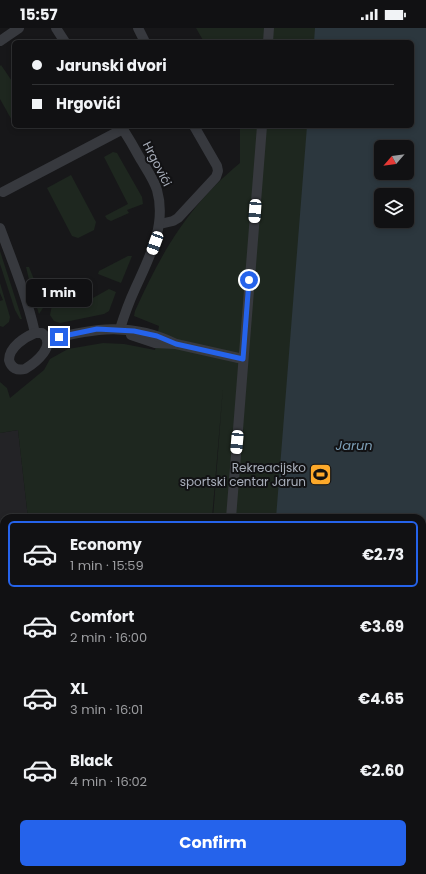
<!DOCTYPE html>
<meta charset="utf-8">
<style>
:root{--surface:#111113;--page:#1a1a1c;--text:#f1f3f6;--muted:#9c9da0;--line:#303133;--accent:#2563eb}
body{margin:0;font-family:Poppins,sans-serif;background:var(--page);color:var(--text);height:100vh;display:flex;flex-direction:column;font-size:15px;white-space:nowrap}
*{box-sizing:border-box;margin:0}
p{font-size:13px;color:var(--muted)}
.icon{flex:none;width:22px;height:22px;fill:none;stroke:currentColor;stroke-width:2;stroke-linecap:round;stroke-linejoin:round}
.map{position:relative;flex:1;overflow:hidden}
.side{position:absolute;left:0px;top:486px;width:426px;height:360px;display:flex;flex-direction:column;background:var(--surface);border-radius:12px 12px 0 0;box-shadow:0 2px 6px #0003,0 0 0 1px var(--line)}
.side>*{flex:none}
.top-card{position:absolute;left:12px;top:12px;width:402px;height:88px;border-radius:6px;box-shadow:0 2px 6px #0003,0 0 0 1px var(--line);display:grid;align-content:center;height:88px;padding:0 20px;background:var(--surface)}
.needle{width:26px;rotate:242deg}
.controls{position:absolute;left:374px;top:112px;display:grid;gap:8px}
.controls a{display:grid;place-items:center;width:40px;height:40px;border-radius:6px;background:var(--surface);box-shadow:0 2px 6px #0003,0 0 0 1px var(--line);font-size:20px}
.end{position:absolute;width:18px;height:18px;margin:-9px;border:5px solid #2563eb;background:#fff;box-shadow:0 0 0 2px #fff}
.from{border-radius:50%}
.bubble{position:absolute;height:28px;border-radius:6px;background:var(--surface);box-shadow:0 2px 6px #0003,0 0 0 1px var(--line);font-size:13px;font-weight:700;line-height:28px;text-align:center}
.car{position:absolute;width:12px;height:24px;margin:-12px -6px;border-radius:5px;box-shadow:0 0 3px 1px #0007;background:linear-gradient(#fff 24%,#345 0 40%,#fff 0 76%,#345 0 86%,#fff 0)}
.top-card b{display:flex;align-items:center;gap:14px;height:38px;font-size:15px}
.top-card b+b{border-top:1px solid var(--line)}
.top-card i{width:10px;height:10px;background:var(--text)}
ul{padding:7px 0 0;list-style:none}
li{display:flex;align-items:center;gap:12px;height:66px;margin:0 8px 6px;padding:0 12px;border:2px solid transparent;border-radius:6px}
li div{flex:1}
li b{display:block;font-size:15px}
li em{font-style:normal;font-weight:700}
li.current{border-color:var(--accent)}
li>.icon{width:36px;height:36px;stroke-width:1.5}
.button{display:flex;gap:8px;margin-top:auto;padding:8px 20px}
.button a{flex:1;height:46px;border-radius:6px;background:var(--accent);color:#fff;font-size:16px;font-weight:700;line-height:46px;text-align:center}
.status{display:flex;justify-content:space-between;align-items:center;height:28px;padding:0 20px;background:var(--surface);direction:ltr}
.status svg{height:11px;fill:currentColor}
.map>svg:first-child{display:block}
</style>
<div class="status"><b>15:57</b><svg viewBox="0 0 49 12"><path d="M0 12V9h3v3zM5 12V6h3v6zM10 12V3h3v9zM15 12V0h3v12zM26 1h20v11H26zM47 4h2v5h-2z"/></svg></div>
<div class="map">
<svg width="426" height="846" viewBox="0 0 426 846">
<rect width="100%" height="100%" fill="#171719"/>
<polygon fill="#232326" points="18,402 28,490 4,490 4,565 0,565 0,405"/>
<g fill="#1e271f" fill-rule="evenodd">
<path d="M196 0H426V846H184L185 842H422V490H213L223 359 212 490H28L18 402 0 405V354L7 360 10 370 44 342 50 331 68 321 103 315 124 316 155 322 159 298 134 288 135 283C162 223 189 177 240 135V98H412V14H204ZM381 119H407V145H381ZM381 167H407V193H381Z"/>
<polygon points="1,37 14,56 14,96 0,71 0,38"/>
<polygon points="113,124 117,125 142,169 143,176 127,182 129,185 111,193 107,191 105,188 128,176 104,129"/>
<polygon points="71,147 96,194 94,202 78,210 72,208 47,160"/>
<polygon points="0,223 22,291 20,291 15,282 0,236"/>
<polygon points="128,228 132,228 121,255 98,246 99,243"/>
<polygon points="26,239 29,239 44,276 43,280 39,286 32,264"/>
<polygon points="0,255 10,289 9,294 3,299 0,298 0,273 3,272 0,265"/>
<polygon points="68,260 71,264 67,266 75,280 109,261 116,264 109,283 104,286 60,295 54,293 50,287 52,277 51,268"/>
<polygon points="45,842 184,842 183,846 45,846"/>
</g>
<path fill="#2c373e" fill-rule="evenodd" d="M315 0H426V846H247V842H422V490H276L307 98H412V14H314ZM381 119H407V145H381ZM381 167H407V193H381Z"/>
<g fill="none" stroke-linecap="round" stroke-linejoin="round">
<g stroke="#37393e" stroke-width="10">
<polyline points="56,0 65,14"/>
<polyline points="138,0 145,14"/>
<polyline points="0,13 19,0"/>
<polyline points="268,14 269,0"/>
<polyline points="3,164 123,101"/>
<polyline points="160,196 173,193 178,190 216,149 218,143 217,138 194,98"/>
<path d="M0 200C13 235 27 269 35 305"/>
<path d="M120 301C124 288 129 274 135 261 149 230 167 197 157 162 154 152 147 142 141 132 135 121 128 109 121 98"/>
<path d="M35 305H42C58 317 35 335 25 341 17 343 11 340 9 332 9 319 25 309 35 305Z"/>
<polyline points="131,307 155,315 176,316 243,331"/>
<path d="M48 312C93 300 132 294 176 316"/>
<polyline points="231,490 262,98"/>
<polyline points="202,846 202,842"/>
</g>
</g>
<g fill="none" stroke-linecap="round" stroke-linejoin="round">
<polyline stroke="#2563eb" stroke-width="5" points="59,309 97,301 134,303 157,308 176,316 243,331 249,252"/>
</g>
<defs>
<symbol id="stadium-square" viewBox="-11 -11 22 22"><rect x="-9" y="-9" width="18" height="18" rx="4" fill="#fda92a" stroke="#121214"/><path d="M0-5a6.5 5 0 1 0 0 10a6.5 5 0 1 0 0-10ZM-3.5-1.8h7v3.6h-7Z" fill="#111"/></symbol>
</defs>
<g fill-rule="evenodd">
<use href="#stadium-square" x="308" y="434" width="25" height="25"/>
</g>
<g text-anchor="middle" stroke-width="4" stroke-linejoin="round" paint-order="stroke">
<g font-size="12" fill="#a8aeba" stroke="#121214">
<text transform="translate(157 136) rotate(63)" y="4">Hrgovići</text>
</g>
<g font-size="12" fill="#a8aeba" stroke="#121214" text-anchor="end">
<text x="306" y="444">Rekreacijsko<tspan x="306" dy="14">sportski centar Jarun</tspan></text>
</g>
<g font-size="13" font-style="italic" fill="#7d9fb7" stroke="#121214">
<text x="354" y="422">Jarun</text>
</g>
</g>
</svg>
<div class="controls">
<a><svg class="needle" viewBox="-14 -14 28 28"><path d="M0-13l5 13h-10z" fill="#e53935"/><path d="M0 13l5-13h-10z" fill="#9c9da0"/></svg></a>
<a><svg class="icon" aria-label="layers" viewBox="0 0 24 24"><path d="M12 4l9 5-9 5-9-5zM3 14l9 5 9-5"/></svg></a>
</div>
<i class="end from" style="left:249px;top:252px"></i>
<i class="end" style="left:59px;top:309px"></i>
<div class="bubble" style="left:26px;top:251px;width:66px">1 min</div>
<i class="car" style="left:255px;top:183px;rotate:184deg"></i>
<i class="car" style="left:155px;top:215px;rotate:200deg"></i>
<i class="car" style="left:237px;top:414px;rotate:185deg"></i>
<div class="top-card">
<b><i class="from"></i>Jarunski dvori</b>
<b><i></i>Hrgovići</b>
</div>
<section class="side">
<ul>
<li class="current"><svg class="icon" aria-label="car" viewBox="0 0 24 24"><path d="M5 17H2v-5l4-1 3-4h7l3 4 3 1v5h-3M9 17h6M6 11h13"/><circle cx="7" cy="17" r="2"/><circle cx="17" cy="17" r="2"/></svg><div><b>Economy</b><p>1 min · 15:59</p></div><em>€2.73</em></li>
<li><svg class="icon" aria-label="car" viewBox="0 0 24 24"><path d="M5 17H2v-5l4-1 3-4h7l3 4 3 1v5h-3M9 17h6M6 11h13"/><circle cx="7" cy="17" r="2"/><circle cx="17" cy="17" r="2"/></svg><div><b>Comfort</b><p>2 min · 16:00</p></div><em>€3.69</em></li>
<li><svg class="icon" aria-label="car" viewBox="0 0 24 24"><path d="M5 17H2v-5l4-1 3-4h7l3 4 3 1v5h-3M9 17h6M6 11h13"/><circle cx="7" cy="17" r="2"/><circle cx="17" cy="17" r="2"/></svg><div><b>XL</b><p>3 min · 16:01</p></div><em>€4.65</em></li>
<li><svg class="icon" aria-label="car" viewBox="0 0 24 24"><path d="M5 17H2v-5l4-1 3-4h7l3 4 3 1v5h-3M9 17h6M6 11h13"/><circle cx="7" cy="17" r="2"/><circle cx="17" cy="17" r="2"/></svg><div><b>Black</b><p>4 min · 16:02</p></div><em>€2.60</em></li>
</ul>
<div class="button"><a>Confirm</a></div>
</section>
</div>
